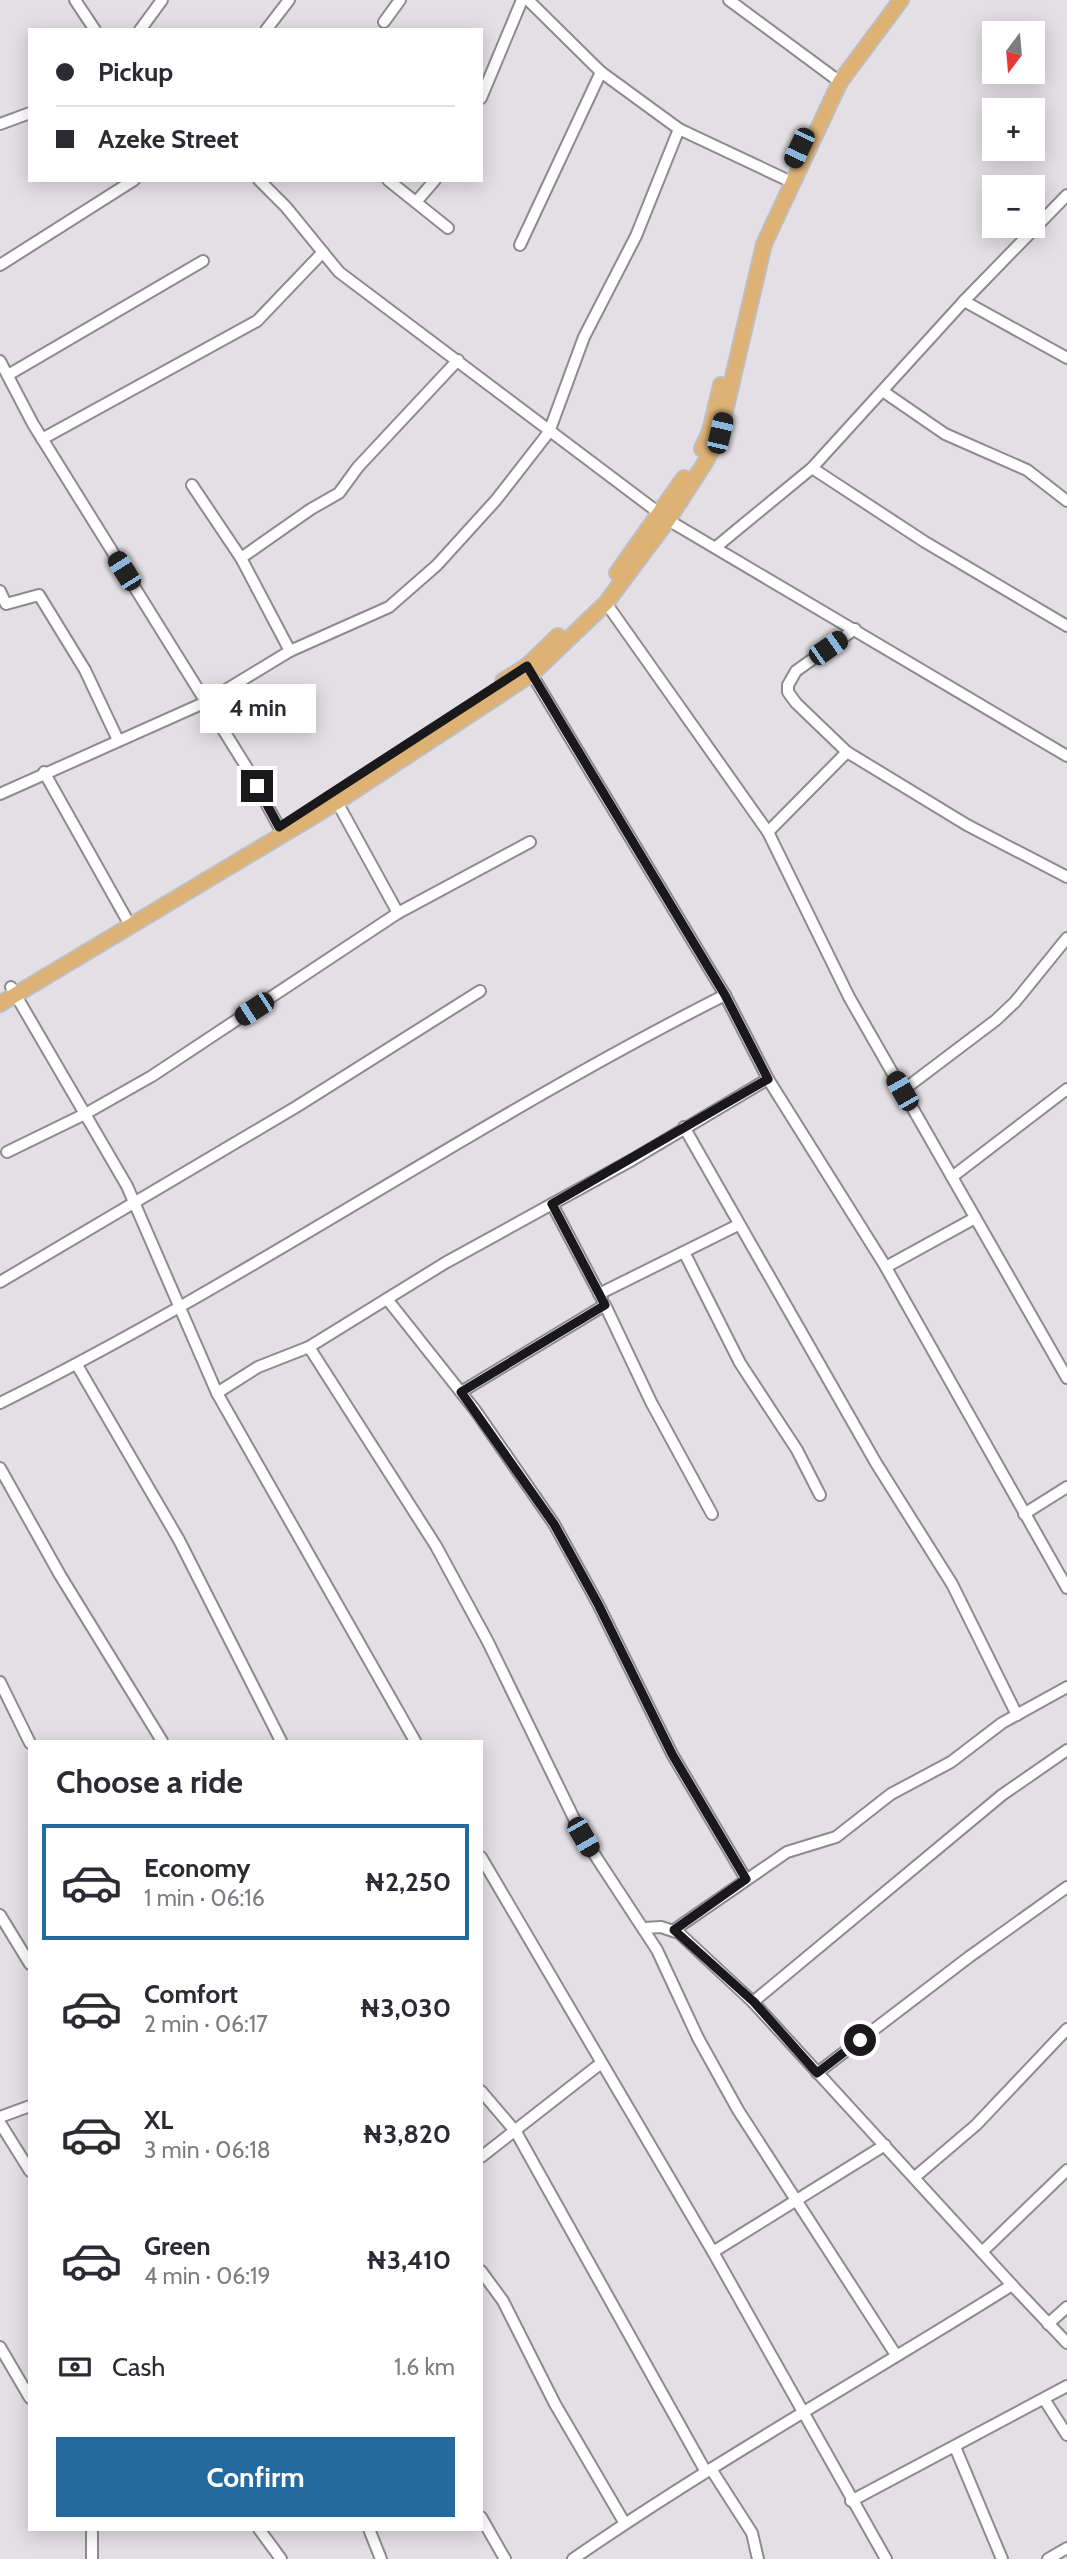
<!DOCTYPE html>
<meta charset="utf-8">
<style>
:root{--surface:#fff;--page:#f2f2f3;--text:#2b2b33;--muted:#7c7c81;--line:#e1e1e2;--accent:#256a9f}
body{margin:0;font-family:Cabin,sans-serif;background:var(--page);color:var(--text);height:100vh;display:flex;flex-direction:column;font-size:26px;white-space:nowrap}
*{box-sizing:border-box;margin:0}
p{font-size:23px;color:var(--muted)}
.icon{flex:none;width:38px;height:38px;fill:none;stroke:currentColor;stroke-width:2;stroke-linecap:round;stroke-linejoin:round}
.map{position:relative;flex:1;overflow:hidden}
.sheet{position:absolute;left:28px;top:1740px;width:455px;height:791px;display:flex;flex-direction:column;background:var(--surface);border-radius:0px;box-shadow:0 4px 18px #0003}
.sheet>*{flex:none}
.guide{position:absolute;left:28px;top:28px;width:455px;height:154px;border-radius:0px;box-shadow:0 4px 18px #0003;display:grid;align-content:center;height:154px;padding:0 28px;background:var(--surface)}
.needle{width:46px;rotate:196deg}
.buttons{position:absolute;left:982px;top:21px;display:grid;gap:14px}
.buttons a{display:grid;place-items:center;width:63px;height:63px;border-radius:0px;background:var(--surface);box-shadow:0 4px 18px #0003;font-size:35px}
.end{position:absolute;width:32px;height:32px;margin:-16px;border:9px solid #19181a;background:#fff;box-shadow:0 0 0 4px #fff}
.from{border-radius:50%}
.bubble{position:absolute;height:49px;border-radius:0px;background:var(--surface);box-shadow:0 4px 18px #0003;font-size:23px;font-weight:700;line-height:49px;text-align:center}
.car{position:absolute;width:21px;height:42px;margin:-21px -10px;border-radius:9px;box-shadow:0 0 5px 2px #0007;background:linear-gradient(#222 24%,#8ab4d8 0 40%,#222 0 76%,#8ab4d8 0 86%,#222 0)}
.guide b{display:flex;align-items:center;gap:24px;height:66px;font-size:26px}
.guide b+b{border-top:2px solid var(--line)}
.guide i{width:18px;height:18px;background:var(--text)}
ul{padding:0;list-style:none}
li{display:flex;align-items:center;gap:21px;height:116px;margin:0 14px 10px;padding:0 14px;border:4px solid transparent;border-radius:0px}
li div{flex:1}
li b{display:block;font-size:26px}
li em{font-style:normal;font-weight:700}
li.current{border-color:var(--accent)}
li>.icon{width:63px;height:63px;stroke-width:1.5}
h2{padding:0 28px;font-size:32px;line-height:84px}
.pay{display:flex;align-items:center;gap:18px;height:77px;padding:0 28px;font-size:26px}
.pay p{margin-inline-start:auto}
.button{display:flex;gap:14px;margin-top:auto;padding:14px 28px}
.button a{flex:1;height:80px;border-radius:0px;background:var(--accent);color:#fff;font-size:28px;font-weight:700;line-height:80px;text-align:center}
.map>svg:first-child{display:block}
</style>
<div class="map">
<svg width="1067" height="2559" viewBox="0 0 1067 2559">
<rect width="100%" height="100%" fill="#e3dfe4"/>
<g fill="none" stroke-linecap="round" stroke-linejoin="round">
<defs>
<g id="minor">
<polyline points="75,0 95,30"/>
<polyline points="528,0 601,72 679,129 785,179"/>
<polyline points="729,0 840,82"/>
<polyline points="384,22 400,0"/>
<polyline points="140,30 162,0"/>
<polyline points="266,30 289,0"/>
<polyline points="481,98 522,0"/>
<polyline points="0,124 30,113"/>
<polyline points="259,180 286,207 339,272 659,513"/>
<polyline points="388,180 448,228"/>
<polyline points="416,202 435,180"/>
<polyline points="520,245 601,72"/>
<polyline points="0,265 134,180"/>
<polyline points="964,301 1067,358"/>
<polyline points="0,361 33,424 247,768 279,827"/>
<polyline points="8,375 203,261"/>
<polyline points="884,392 945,434 1027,470 1067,501"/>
<polyline points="42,439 257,321 323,252"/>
<polyline points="812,468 925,542 1067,626"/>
<polyline points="192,485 241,558 290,651"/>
<polyline points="668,520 1067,756"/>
<polyline points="716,547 812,468 964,301 1067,195"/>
<polyline points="241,558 311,509 339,493 358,467 458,360"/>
<polyline points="0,591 6,604 39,595 85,670 118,740"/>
<polyline points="606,603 768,832 849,997 1067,1378"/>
<polyline points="855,629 796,671 788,685 788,692 796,703 847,752 967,825 1067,877"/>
<polyline points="528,668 725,995 768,1079 884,1264 1067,1588"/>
<polyline points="44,772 126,918"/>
<polyline points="0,794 206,702 290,651 389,607 437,565 496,500 549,432 584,337 636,236 679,129"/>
<polyline points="337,802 398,913"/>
<polyline points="768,832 847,752"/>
<polyline points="11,987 127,1186 217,1393 415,1741"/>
<polyline points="902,1091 996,1020 1015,1002 1067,938"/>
<polyline points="684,1127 876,1463 952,1584 1017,1715"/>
<polyline points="7,1152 85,1114 152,1076 398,913 530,842"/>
<polyline points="952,1177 1067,1089"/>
<polyline points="552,1204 602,1299"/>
<polyline points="684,1252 740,1363 797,1450 820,1495"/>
<polyline points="886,1267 975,1218"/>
<polyline points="0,1282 296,1107 480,991"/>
<polyline points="599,1294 738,1225"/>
<polyline points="387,1299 475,1410 554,1524 598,1604 672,1754 746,1879"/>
<polyline points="309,1347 436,1546 488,1642 583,1837 657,1950 698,2038 738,2110 896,2355"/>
<polyline points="77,1365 179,1540 281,1741"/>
<polyline points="461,1392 605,1305 651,1402 712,1514"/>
<polyline points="217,1393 258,1367 309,1347 445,1263 632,1160 768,1079"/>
<path d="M0 1403C248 1280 477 1120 725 995"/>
<polyline points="0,1468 60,1575 162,1741"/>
<polyline points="1024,1514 1067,1487"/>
<polyline points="0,1682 30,1743"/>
<polyline points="481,1857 713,2252 886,2559"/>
<polyline points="0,1915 30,1964"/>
<polyline points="674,1930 787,1852 836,1837 891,1794 951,1762 1002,1723 1067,1687"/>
<polyline points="753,2002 1002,1795 1067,1750"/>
<polyline points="817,2073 969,1957 1067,1887"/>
<polyline points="481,2091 516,2132 706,2472"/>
<polyline points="0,2117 30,2106"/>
<polyline points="0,2123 30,2171"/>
<polyline points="481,2157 600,2064"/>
<polyline points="915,2177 976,2125 1067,2029"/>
<polyline points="713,2252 885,2145"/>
<polyline points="982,2252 1067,2170"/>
<polyline points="481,2271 503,2301 555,2404 624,2522"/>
<polyline points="1012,2285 1067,2343"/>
<polyline points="1048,2324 1067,2307"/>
<polyline points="0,2347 30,2398"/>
<polyline points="1044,2399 1067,2435"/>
<polyline points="955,2447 1002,2559"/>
<polyline points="711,2469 752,2533 758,2559"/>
<polyline points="851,2501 1067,2386"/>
<polyline points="481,2517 505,2559"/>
<polyline points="92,2529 92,2559"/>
<polyline points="259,2529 281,2559"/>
<polyline points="369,2529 381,2559"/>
<path d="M573 2559C715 2461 866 2377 1012 2285L753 2002 679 1933 661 1927 645 1928"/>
<polyline points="1048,2559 1067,2548"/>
</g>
<g id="major">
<polyline points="702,449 710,431 721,385"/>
<polyline points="617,573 684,478"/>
<polyline points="503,681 527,666 558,636"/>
<polyline points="0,1004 337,802 533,673 606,603 668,520 706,461 720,433 764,244 840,82 901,0"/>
</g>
</defs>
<use href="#minor" stroke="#8e8a8f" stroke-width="14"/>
<use href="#major" stroke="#bfbebf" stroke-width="18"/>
<use href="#minor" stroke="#fff" stroke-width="10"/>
<use href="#major" stroke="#deb275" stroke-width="14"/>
</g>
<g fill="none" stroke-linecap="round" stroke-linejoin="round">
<polyline stroke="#19181a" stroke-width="9" points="257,786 279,827 527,666 725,995 768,1079 552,1204 605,1305 461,1392 554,1524 598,1604 672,1754 746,1879 674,1930 754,2002 817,2073 860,2040"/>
</g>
</svg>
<div class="buttons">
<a><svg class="needle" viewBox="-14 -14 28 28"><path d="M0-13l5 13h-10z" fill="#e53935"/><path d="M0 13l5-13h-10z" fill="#7c7c81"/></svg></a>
<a>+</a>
<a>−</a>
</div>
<i class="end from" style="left:860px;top:2040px"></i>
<i class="end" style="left:257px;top:786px"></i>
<div class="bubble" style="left:200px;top:684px;width:116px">4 min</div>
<i class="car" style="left:799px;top:148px;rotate:205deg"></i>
<i class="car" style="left:720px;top:433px;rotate:13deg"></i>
<i class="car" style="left:124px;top:571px;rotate:328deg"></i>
<i class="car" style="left:828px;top:648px;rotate:55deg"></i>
<i class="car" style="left:254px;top:1009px;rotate:237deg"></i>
<i class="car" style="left:902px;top:1091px;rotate:330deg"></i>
<i class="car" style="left:583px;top:1837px;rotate:150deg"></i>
<div class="guide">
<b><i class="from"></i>Pickup</b>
<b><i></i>Azeke Street</b>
</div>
<section class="sheet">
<h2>Choose a ride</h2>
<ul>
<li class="current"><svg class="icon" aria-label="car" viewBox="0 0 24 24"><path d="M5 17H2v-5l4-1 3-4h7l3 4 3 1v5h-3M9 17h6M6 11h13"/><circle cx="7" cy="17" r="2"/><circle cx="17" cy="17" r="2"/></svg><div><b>Economy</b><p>1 min · 06:16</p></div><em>₦2,250</em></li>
<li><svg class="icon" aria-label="car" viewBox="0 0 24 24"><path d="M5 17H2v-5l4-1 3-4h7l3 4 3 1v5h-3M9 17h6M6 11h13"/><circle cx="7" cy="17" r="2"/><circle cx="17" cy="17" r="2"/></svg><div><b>Comfort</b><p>2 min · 06:17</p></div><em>₦3,030</em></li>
<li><svg class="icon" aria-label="car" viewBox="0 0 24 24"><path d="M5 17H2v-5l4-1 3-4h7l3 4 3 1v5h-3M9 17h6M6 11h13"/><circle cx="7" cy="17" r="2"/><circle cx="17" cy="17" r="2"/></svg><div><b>XL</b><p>3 min · 06:18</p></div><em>₦3,820</em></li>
<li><svg class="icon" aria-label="car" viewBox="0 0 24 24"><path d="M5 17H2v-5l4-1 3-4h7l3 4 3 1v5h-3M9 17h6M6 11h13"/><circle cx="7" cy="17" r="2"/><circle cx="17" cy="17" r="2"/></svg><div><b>Green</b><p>4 min · 06:19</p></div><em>₦3,410</em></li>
</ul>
<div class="pay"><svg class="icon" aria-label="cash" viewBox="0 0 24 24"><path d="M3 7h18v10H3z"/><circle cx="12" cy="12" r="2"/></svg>Cash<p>1.6 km</p></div>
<div class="button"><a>Confirm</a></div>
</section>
</div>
